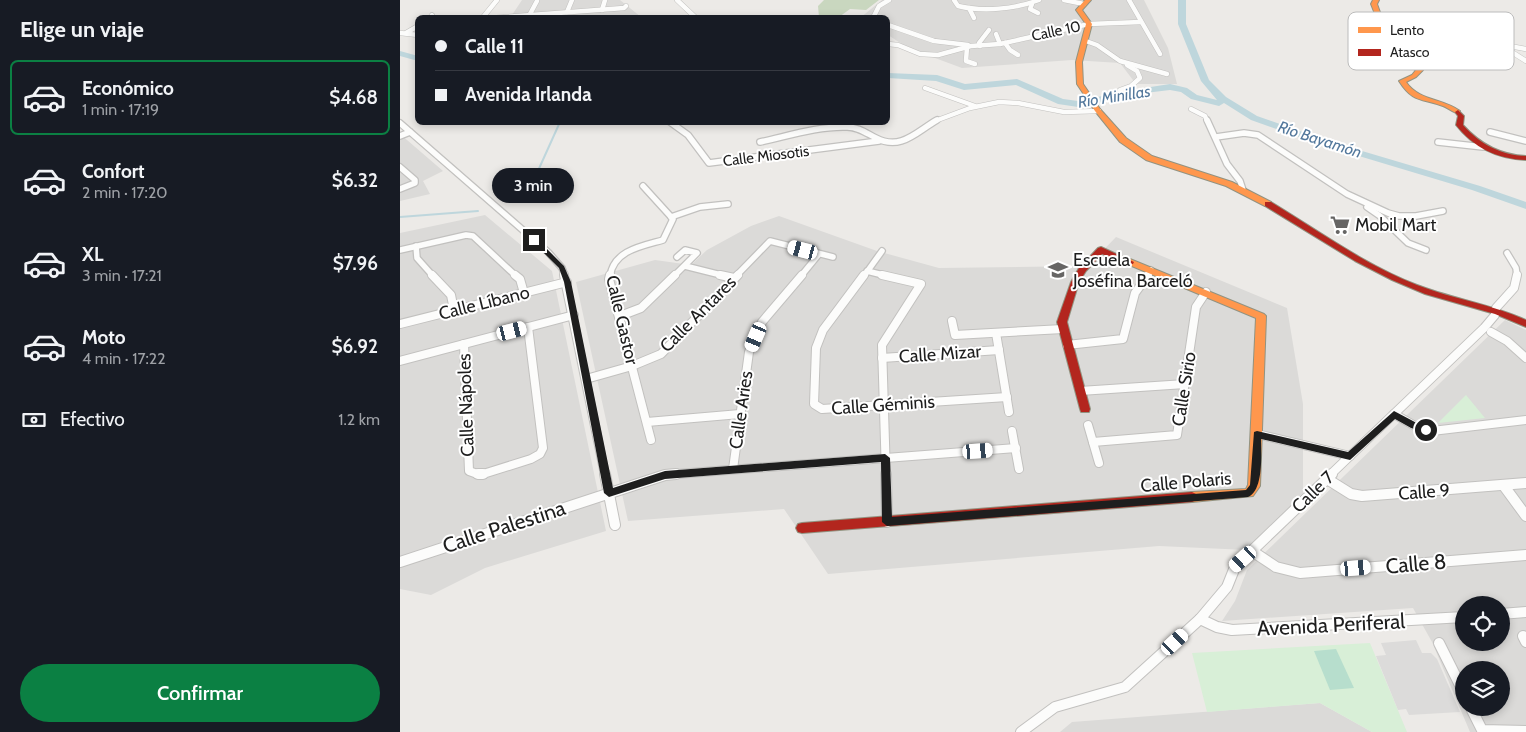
<!DOCTYPE html>
<html lang="es">
<meta charset="utf-8">
<style>
:root{--surface:#171b24;--page:#20242c;--text:#f1f3f6;--muted:#9ea1a6;--line:#363941;--accent:#0b8043}
body{margin:0;font-family:Cabin,sans-serif;background:var(--page);color:var(--text);height:100vh;display:flex;flex-direction:column;font-size:19px;white-space:nowrap}
*{box-sizing:border-box;margin:0}
p{font-size:16px;color:var(--muted)}
.icon{flex:none;width:28px;height:28px;fill:none;stroke:currentColor;stroke-width:2;stroke-linecap:round;stroke-linejoin:round}
.map{position:relative;flex:1;overflow:hidden}
.panel{display:flex;flex-direction:column;background:var(--surface);width:400px}
.panel>*{flex:none}
.top-card{position:absolute;left:15px;top:15px;width:475px;height:110px;border-radius:8px;box-shadow:0 2px 8px #0003;display:grid;align-content:center;height:110px;padding:0 20px;background:var(--surface)}
.tools{position:absolute;left:1055px;top:596px;display:grid;gap:10px}
.tools a{display:grid;place-items:center;width:55px;height:55px;border-radius:50%;background:var(--surface);box-shadow:0 2px 8px #0003;font-size:25px}
.end{position:absolute;width:22px;height:22px;margin:-11px;border:6px solid #1e1e1e;background:#fff;box-shadow:0 0 0 2px #fff}
.from{border-radius:50%}
.bubble{position:absolute;height:35px;border-radius:18px;background:var(--surface);box-shadow:0 2px 8px #0003;font-size:16px;font-weight:600;line-height:35px;text-align:center}
.car{position:absolute;width:15px;height:30px;margin:-15px -8px;border-radius:6px;box-shadow:0 0 4px 1px #0007;background:linear-gradient(#fff 24%,#345 0 40%,#fff 0 76%,#345 0 86%,#fff 0)}
.top-card b{display:flex;align-items:center;gap:18px;height:48px;font-size:19px}
.top-card b+b{border-top:1px solid var(--line)}
.top-card i{width:12px;height:12px;background:var(--text)}
ul{padding:0;list-style:none}
li{display:flex;align-items:center;gap:15px;height:75px;margin:0 10px 8px;padding:0 10px;border:2px solid transparent;border-radius:8px}
li div{flex:1}
li b{display:block;font-size:19px}
li em{font-style:normal;font-weight:600}
li.on{border-color:var(--accent)}
li>.icon{width:45px;height:45px;stroke-width:1.5}
h2{padding:0 20px;font-size:22px;line-height:60px}
.pay{display:flex;align-items:center;gap:12px;height:55px;padding:0 20px;font-size:19px}
.pay p{margin-inline-start:auto}
.action{display:flex;gap:10px;margin-top:auto;padding:10px 20px}
.action a{flex:1;height:58px;border-radius:30px;background:var(--accent);color:#fff;font-size:20px;font-weight:600;line-height:58px;text-align:center}
main{display:flex;flex:1;min-height:0}
.map>svg:first-child{display:block}
</style>
<main>
<section class="panel">
<h2>Elige un viaje</h2>
<ul>
<li class="on"><svg class="icon" aria-label="car" viewBox="0 0 24 24"><path d="M5 17H2v-5l4-1 3-4h7l3 4 3 1v5h-3M9 17h6M6 11h13"/><circle cx="7" cy="17" r="2"/><circle cx="17" cy="17" r="2"/></svg><div><b>Económico</b><p>1 min · 17:19</p></div><em>$4.68</em></li>
<li><svg class="icon" aria-label="car" viewBox="0 0 24 24"><path d="M5 17H2v-5l4-1 3-4h7l3 4 3 1v5h-3M9 17h6M6 11h13"/><circle cx="7" cy="17" r="2"/><circle cx="17" cy="17" r="2"/></svg><div><b>Confort</b><p>2 min · 17:20</p></div><em>$6.32</em></li>
<li><svg class="icon" aria-label="car" viewBox="0 0 24 24"><path d="M5 17H2v-5l4-1 3-4h7l3 4 3 1v5h-3M9 17h6M6 11h13"/><circle cx="7" cy="17" r="2"/><circle cx="17" cy="17" r="2"/></svg><div><b>XL</b><p>3 min · 17:21</p></div><em>$7.96</em></li>
<li><svg class="icon" aria-label="car" viewBox="0 0 24 24"><path d="M5 17H2v-5l4-1 3-4h7l3 4 3 1v5h-3M9 17h6M6 11h13"/><circle cx="7" cy="17" r="2"/><circle cx="17" cy="17" r="2"/></svg><div><b>Moto</b><p>4 min · 17:22</p></div><em>$6.92</em></li>
</ul>
<div class="pay"><svg class="icon" aria-label="cash" viewBox="0 0 24 24"><path d="M3 7h18v10H3z"/><circle cx="12" cy="12" r="2"/></svg>Efectivo<p>1.2 km</p></div>
<div class="action"><a>Confirmar</a></div>
</section>
<div class="map">
<svg width="1126" height="732" viewBox="0 0 1126 732">
<rect width="100%" height="100%" fill="#eceae7"/>
<g fill="#dbdad8" fill-rule="evenodd">
<polygon points="122,0 220,0 241,17 106,18 112,15"/>
<polygon points="482,0 744,0 768,48 777,84 736,84 720,63 672,60 562,68 508,48 488,35 488,18 460,18"/>
<polygon points="0,134 43,171 23,181 30,194 0,201"/>
<polygon points="85,215 152,271 206,531 85,568 31,595 0,589 0,233"/>
<polygon points="379,216 477,251 539,268 688,266 716,237 887,308 903,404 903,497 847,550 759,546 428,574 384,509 228,521 176,282 255,260 291,265 307,250 351,226"/>
<path d="M1105 320 1126 330V732H1070L1032 642 1013 608 822 621 835 601 847 570ZM1064 605H1101V642H1064ZM1064 670H1101V708H1064Z"/>
<polygon points="920,703 972,732 660,732 672,722"/>
</g>
<polygon fill="#c9d7bf" points="424,0 479,0 466,10 450,9 439,17 419,17 418,6"/>
<g fill="#d8efd7">
<polygon points="1066,395 1085,418 1038,423"/>
<polygon points="970,643 1007,732 972,732 920,703 807,712 792,653"/>
</g>
<polygon fill="#b7decd" points="936,649 954,688 930,690 914,651"/>
<polygon fill="#dcdbda" points="1016,640 1022,653 1031,653 1037,659 1060,712 1009,715 1006,709 998,710 976,656 986,655 981,643"/>
<g fill="none" stroke-linecap="round" stroke-linejoin="round">
<g stroke="#bed6dc" stroke-width="2">
<polyline points="107,195 137,173 160,122"/>
<polyline points="0,217 78,211"/>
</g>
<g fill="#bed6dc" fill-rule="evenodd">
<polygon points="778,0 786,0 786,24 809,80 826,97 857,116 925,140 1080,186 1126,202 1126,209 1072,190 919,144 851,120 824,103 819,106 791,99 781,92 770,90 745,93 725,100 707,101 678,107 658,104 616,85 564,90 536,81 488,78 488,73 537,75 565,84 617,79 663,99 678,101 707,95 724,94 744,88 770,84 787,88 797,95 817,100 801,81 778,24"/>
<polygon points="0,51 18,56 18,61 0,56"/>
</g>
<defs>
<g id="street-far3">
<polyline points="277,0 296,18"/>
<path d="M554 0 558 6C583 12 615 9 639 0"/>
<polyline points="664,0 684,4"/>
<polyline points="729,0 760,54"/>
<polyline points="632,4 630,9 638,13"/>
<polyline points="569,8 574,18"/>
<polyline points="202,10 205,0"/>
<polyline points="167,12 172,0"/>
<polyline points="130,14 137,1"/>
<polyline points="30,18 32,15"/>
<polyline points="87,18 84,16 97,0"/>
<polyline points="93,18 224,8 226,6"/>
<polyline points="473,18 479,6 489,0"/>
<polyline points="972,19 976,26 985,32 1037,44 1099,44 1126,49"/>
<polyline points="488,25 534,41 568,45"/>
<polyline points="1094,32 1099,44 1126,61"/>
<polyline points="0,33 18,35"/>
<polyline points="6,33 18,26"/>
<polyline points="596,34 600,44"/>
<polyline points="686,41 697,45 720,61 767,74"/>
<polyline points="605,43 610,50 618,55"/>
<polyline points="488,44 498,45 520,54 538,55 571,46 600,44 689,24 741,22"/>
<polyline points="580,46 579,43 589,30"/>
<polyline points="567,47 566,61 575,64"/>
<polyline points="525,88 575,106"/>
<polyline points="720,90 731,86 740,78 737,71 727,65"/>
<polyline points="791,109 805,116 807,121"/>
<polyline points="535,121 570,108 599,102 618,103 664,112 699,111"/>
</g>
<g id="street-far2">
<polyline points="807,120 827,164 840,181 843,190"/>
<polyline points="270,122 288,135 309,163 479,141"/>
<polyline points="0,123 148,252 162,268 165,276"/>
<polyline points="1090,132 1126,141"/>
<polyline points="0,136 10,132"/>
<polyline points="816,137 844,133 858,135 947,194 988,213 999,216 1016,216 1043,211"/>
<path d="M360 142C388 136 418 126 447 127 458 127 466 133 476 138 501 151 516 132 537 120"/>
<polyline points="1038,142 1083,147"/>
<polyline points="0,167 15,180 15,183 0,189"/>
<polyline points="967,207 980,216 1008,243 1026,250"/>
<polyline points="271,217 300,207 328,204"/>
<polyline points="16,246 17,258 33,276"/>
<polyline points="0,250 66,235 73,236 116,276"/>
<polyline points="1107,253 1116,268 1117,276"/>
<polyline points="285,266 325,276"/>
<polyline points="467,271 487,276"/>
<path d="M210 276C214 250 242 246 263 240L273 219 243 186"/>
<polyline points="274,276 297,253 285,250 277,257"/>
<polyline points="336,276 370,241 433,257"/>
<polyline points="401,276 419,254"/>
<polyline points="464,276 482,251"/>
<polyline points="747,276 751,270"/>
</g>
<g id="street-far1">
<polyline points="32,275 51,295 54,310"/>
<polyline points="115,275 120,279 124,293"/>
<polyline points="164,275 205,475"/>
<polyline points="210,275 209,279 251,440"/>
<polyline points="320,275 334,278"/>
<polyline points="464,275 423,330 416,348 414,404 422,409 607,397"/>
<polyline points="482,275 521,284 482,345 486,475"/>
<polyline points="220,316 241,308 275,275"/>
<polyline points="552,321 555,335 663,329"/>
<polyline points="0,324 167,282"/>
<polyline points="1091,332 1107,341 1126,358"/>
<polyline points="596,333 609,412"/>
<polyline points="64,344 69,471 80,475 131,459 140,454 143,448 128,327"/>
<polyline points="667,345 723,339 735,293 748,275"/>
<polyline points="482,358 599,350"/>
<polyline points="0,361 174,315"/>
<polyline points="186,379 232,366 261,354 338,275"/>
<polyline points="680,391 785,384"/>
<polyline points="994,414 1015,426 1032,431 1126,420"/>
<polyline points="247,422 340,414"/>
<polyline points="688,425 699,463"/>
<polyline points="612,431 619,469"/>
<polyline points="857,434 950,456"/>
<polyline points="693,442 777,435 796,307 806,292"/>
<polyline points="333,469 349,352 362,322 402,275"/>
<polyline points="264,475 616,448"/>
<polyline points="930,475 1084,328 1095,315 1096,308 1114,288 1117,275"/>
</g>
<g id="street">
<polyline points="78,474 83,474"/>
<polyline points="205,474 215,525"/>
<polyline points="486,474 487,522"/>
<polyline points="927,479 951,494 962,496 1126,483"/>
<polyline points="1104,486 1126,516"/>
<polyline points="852,551 876,567 900,573 1126,555"/>
<polyline points="0,562 265,475 276,474"/>
<polyline points="1101,614 1126,612"/>
<polyline points="800,619 817,627 832,630 1064,617"/>
<polyline points="1123,636 1126,642"/>
<polyline points="1039,643 1064,693"/>
<polyline points="1071,708 1082,730 1126,731"/>
<polyline points="621,732 655,707 725,687 800,619 827,587 835,567 932,474"/>
</g>
<g id="slow">
<polygon points="685,0 691,0 682,10 692,24 682,62 683,84 700,109 726,138 752,156 832,182 871,202 871,206 865,206 826,186 746,160 720,142 695,111 677,84 676,62 686,24 676,10"/>
<path d="M973 0H979L977 4 981 15 966 26 965 34 984 51 1022 69 1023 70 1016 77 1006 82C1019 101 1042 98 1060 111V113C1054 114 1049 108 1043 106 1021 98 1013 103 999 81L1012 75 1016 70 980 53 960 35 961 24 975 14 971 4Z"/>
<polygon points="730,259 864,314 866,316 860,486 853,496 792,502 788,500 786,497 788,494 792,492 846,489 848,485 856,318 727,264 726,262"/>
</g>
<g id="jam">
<path d="M1058 110 1064 116 1063 125C1080 144 1100 155 1126 156V160C1097 159 1074 148 1056 125L1058 116 1055 112Z"/>
<path d="M865 202H871C919 231 965 265 1017 285 1053 299 1091 304 1126 320V327L1095 314 1025 294 992 280 955 261 865 206Z"/>
<polygon points="701,247 734,262 733,264 727,264 702,254 686,271 679,282 667,322 690,409 689,412 681,412 680,409 657,322 671,282 679,268 698,248"/>
<polygon points="792,492 796,494 798,497 796,500 792,502 402,533 398,532 396,528 398,524 402,523"/>
</g>
</defs>
<use href="#street-far3" stroke="#c2c1bf" stroke-width="5.5"/>
<use href="#street-far2" stroke="#c2c1bf" stroke-width="8"/>
<use href="#street-far1" stroke="#c2c1bf" stroke-width="10"/>
<use href="#street" stroke="#c2c1bf" stroke-width="12"/>
<use href="#slow" stroke="#929381" stroke-width="2"/>
<use href="#jam" stroke="#929381" stroke-width="2"/>
<use href="#street-far3" stroke="#fcfcfb" stroke-width="4.5"/>
<use href="#street-far2" stroke="#fcfcfb" stroke-width="5.5"/>
<use href="#street-far1" stroke="#fcfcfb" stroke-width="8"/>
<use href="#street" stroke="#fcfcfb" stroke-width="10"/>
<use href="#slow" fill="#ff974d" fill-rule="evenodd"/>
<use href="#jam" fill="#b3261e" fill-rule="evenodd"/>
</g>
<path fill="#1e1e1e" d="M132 238H136L164 266 171 282 213 488 265 471 485 454 490 458 492 517 846 490 850 485 854 432 857 431 948 452 994 411 1030 430 1026 433 1011 428 995 419 950 460 861 439C861 454 864 490 848 497L487 526 482 522 481 462 265 479 209 497 204 493 164 282 159 268 132 241Z"/>
<defs>
<symbol id="supermarket-bare" viewBox="-9 -9 18 18"><path d="M-6-5.5h2.5l.6 2H6L4.5 2H-2.5L-4.4-4H-6ZM-1.5 3.2a1.3 1.3 0 1 0 .1 0ZM3 3.2a1.3 1.3 0 1 0 .1 0Z" fill="#666564" stroke="#fff" stroke-width="2.5" paint-order="stroke"/></symbol>
<symbol id="school-bare" viewBox="-9 -9 18 18"><path d="M0-5L7-2L0 1L-7-2ZM-4 1L0 2.5L4 1V4Q0 6-4 4Z" fill="#666564" stroke="#fff" stroke-width="2.5" paint-order="stroke"/></symbol>
</defs>
<g fill-rule="evenodd">
<use href="#supermarket-bare" x="926" y="211" width="28" height="28"/>
<use href="#school-bare" x="644" y="256" width="28" height="28"/>
</g>
<g text-anchor="middle" stroke-width="4" stroke-linejoin="round" paint-order="stroke">
<g font-size="15" fill="#1e1e1e" stroke="#fff">
<text transform="translate(656 31) rotate(-12)" y="5">Calle 10</text>
<text transform="translate(366 156) rotate(-7)" y="5">Calle Miosotis</text>
</g>
<g font-size="16" font-style="italic" fill="#53789c" stroke="#fff">
<text transform="translate(714 96) rotate(-9)" y="6">Río Minillas</text>
<text transform="translate(920 139) rotate(18)" y="6">Río Bayamón</text>
</g>
<g font-size="18" fill="#1e1e1e" stroke="#fff" text-anchor="start">
<text x="955" y="231">Mobil Mart</text>
<text x="673" y="266">Escuela<tspan x="673" dy="21">Joséfina Barceló</tspan></text>
</g>
<g font-size="18" fill="#1e1e1e" stroke="#fff">
<text transform="translate(84 303) rotate(-14)" y="6">Calle Líbano</text>
<text transform="translate(298 314) rotate(-45)" y="6">Calle Antares</text>
<text transform="translate(222 320) rotate(77)" y="6">Calle Gastor</text>
<text transform="translate(540 354) rotate(-4)" y="6">Calle Mizar</text>
<text transform="translate(784 389) rotate(-81)" y="6">Calle Sirio</text>
<text transform="translate(66 405) rotate(-92)" y="6">Calle Nápoles</text>
<text transform="translate(483 405) rotate(-4)" y="6">Calle Géminis</text>
<text transform="translate(341 410) rotate(-82)" y="6">Calle Aries</text>
<text transform="translate(786 482) rotate(-5)" y="6">Calle Polaris</text>
<text transform="translate(913 492) rotate(-44)" y="6">Calle 7</text>
<text transform="translate(1024 492) rotate(-4)" y="6">Calle 9</text>
</g>
<g font-size="21" fill="#1e1e1e" stroke="#fff">
<text transform="translate(104 527) rotate(-18)" y="7">Calle Palestina</text>
<text transform="translate(1016 564) rotate(-5)" y="7">Calle 8</text>
<text transform="translate(931 625) rotate(-3)" y="7">Avenida Periferal</text>
</g>
</g>
<rect x="948" y="12" width="166" height="58" rx="8" fill="#fff" stroke="#bcbcbc" stroke-width="1"/>
<rect x="958" y="27" width="23" height="6" fill="#ff974d"/>
<rect x="958" y="49" width="23" height="7" fill="#b3261e"/>
<g font-size="14" fill="#1e1e1e">
<text x="990" y="35">Lento</text>
<text x="990" y="57">Atasco</text>
</g>
</svg>
<div class="tools">
<a><svg class="icon" aria-label="locate" viewBox="0 0 24 24"><circle cx="12" cy="12" r="6"/><path d="M12 2v4M12 18v4M2 12h4M18 12h4"/></svg></a>
<a><svg class="icon" aria-label="layers" viewBox="0 0 24 24"><path d="M12 4l9 5-9 5-9-5zM3 14l9 5 9-5"/></svg></a>
</div>
<i class="end from" style="left:1026px;top:430px"></i>
<i class="end" style="left:134px;top:240px"></i>
<div class="bubble" style="left:92px;top:168px;width:82px">3 min</div>
<i class="car" style="left:403px;top:250px;rotate:285deg"></i>
<i class="car" style="left:112px;top:331px;rotate:76deg"></i>
<i class="car" style="left:356px;top:337px;rotate:203deg"></i>
<i class="car" style="left:578px;top:451px;rotate:86deg"></i>
<i class="car" style="left:843px;top:559px;rotate:228deg"></i>
<i class="car" style="left:956px;top:568px;rotate:85deg"></i>
<i class="car" style="left:775px;top:642px;rotate:47deg"></i>
<div class="top-card">
<b><i class="from"></i>Calle 11</b>
<b><i></i>Avenida Irlanda</b>
</div>
</div>
</main>
